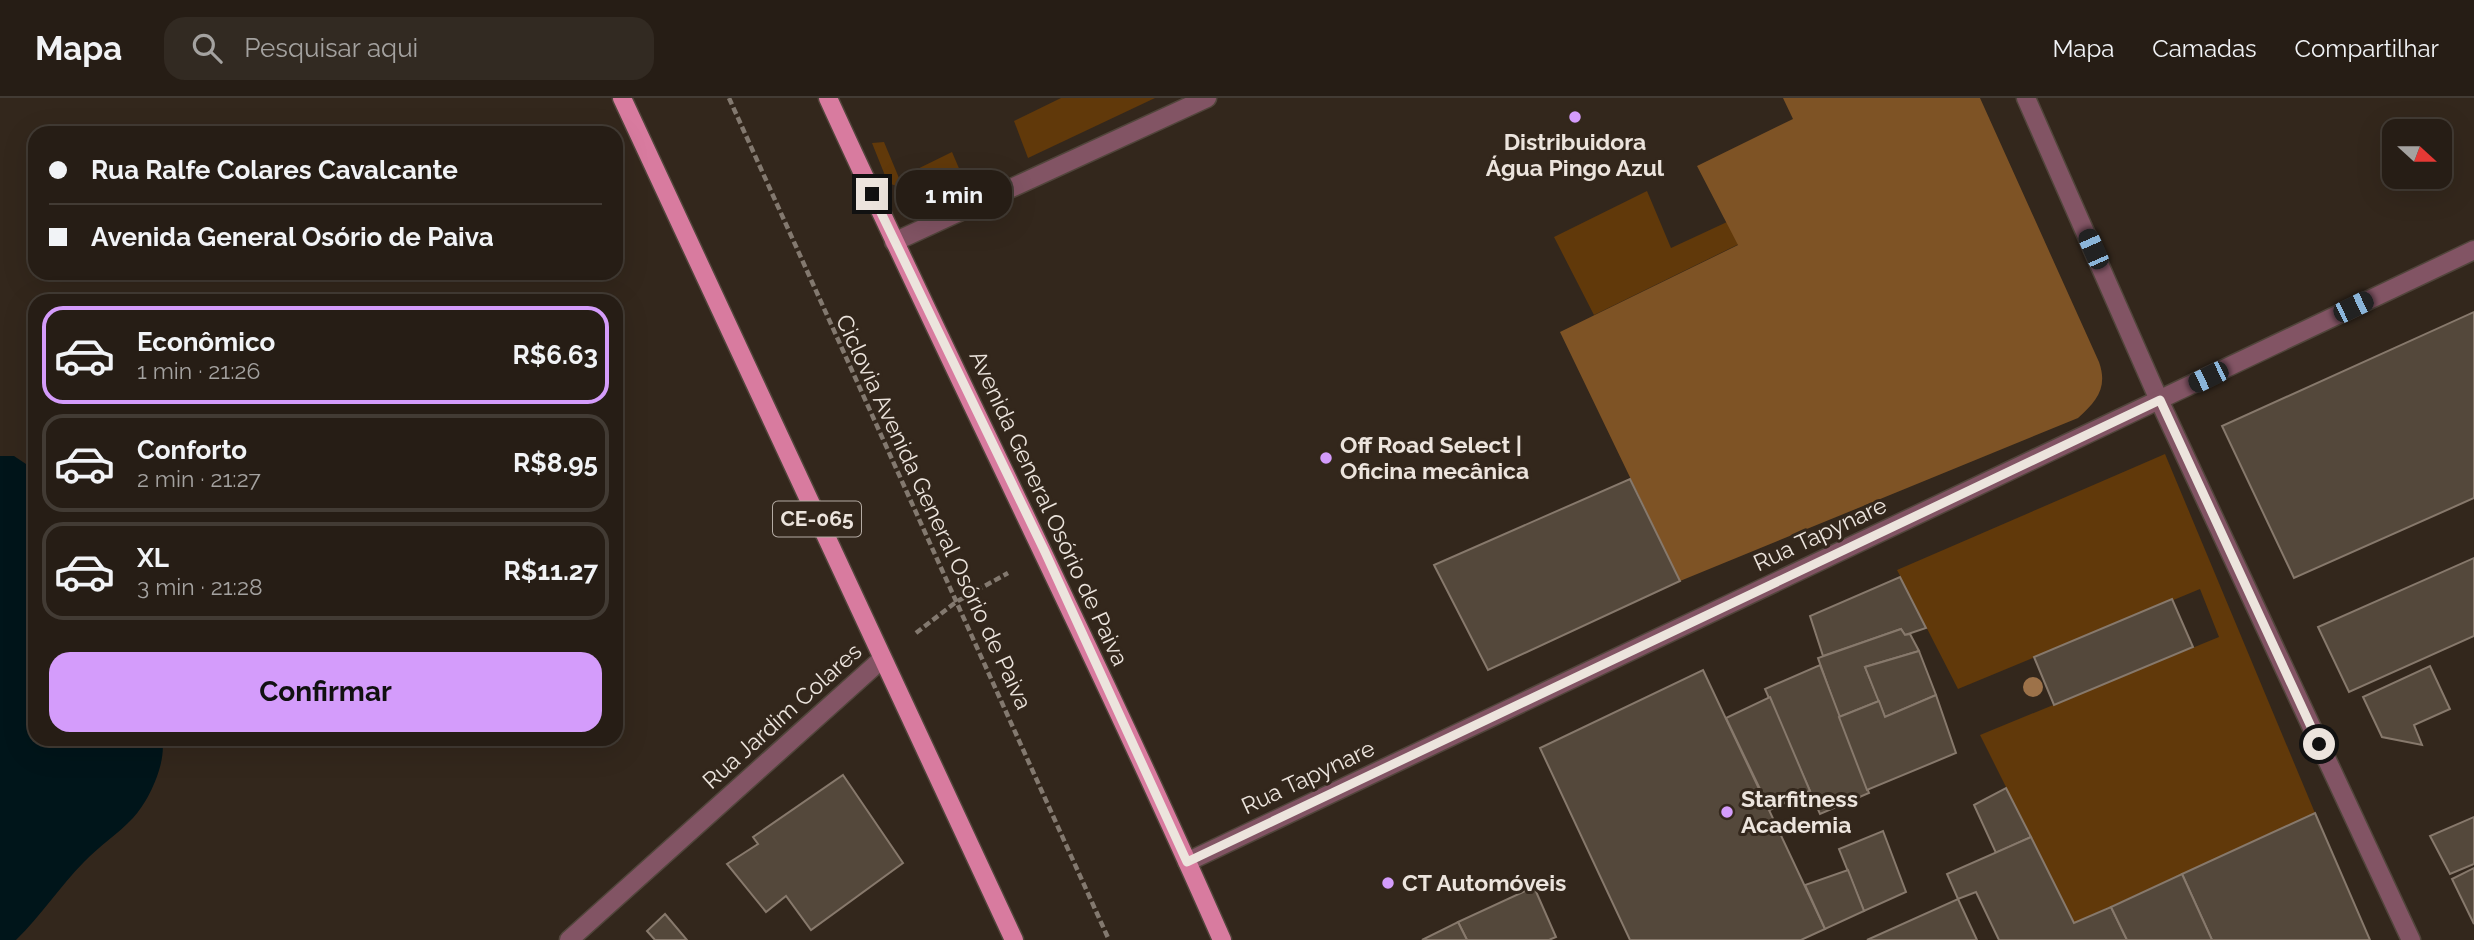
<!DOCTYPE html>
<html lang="pt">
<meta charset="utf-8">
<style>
:root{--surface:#261d15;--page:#322a22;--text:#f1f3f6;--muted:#a4a2a0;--line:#423b34;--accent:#d49cfb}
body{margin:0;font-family:Raleway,sans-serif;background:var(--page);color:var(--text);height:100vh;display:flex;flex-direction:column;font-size:26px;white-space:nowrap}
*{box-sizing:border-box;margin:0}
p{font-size:23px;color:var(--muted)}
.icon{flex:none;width:38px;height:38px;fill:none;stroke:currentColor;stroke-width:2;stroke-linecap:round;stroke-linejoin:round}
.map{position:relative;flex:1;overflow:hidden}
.sheet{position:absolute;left:28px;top:196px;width:595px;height:452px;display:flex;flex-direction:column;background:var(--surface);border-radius:21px;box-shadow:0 7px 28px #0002,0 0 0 2px var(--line)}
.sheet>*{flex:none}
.guide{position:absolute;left:28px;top:28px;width:595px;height:154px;border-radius:21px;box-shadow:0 7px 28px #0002,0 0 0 2px var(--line);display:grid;align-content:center;height:154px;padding:0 21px;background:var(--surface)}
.needle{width:46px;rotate:111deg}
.tools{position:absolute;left:2382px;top:21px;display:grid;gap:14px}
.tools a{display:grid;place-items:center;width:70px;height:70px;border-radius:14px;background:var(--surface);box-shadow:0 7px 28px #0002,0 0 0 2px var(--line);font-size:35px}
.end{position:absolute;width:32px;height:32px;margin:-16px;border:9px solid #ece4dd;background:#111;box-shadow:0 0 0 4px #111}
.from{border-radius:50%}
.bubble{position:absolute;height:49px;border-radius:21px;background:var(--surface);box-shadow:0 7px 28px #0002,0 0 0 2px var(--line);font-size:23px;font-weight:700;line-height:49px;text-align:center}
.car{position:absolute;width:21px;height:42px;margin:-21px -10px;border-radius:9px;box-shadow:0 0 5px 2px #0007;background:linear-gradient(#222 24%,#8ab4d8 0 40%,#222 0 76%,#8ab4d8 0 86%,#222 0)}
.guide b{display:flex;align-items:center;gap:24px;height:66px;font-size:26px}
.guide b+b{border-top:2px solid var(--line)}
.guide i{width:18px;height:18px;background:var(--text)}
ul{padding:12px 0 0;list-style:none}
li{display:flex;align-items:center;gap:21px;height:98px;margin:0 14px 10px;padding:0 7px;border:4px solid var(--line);border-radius:21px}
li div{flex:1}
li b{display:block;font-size:26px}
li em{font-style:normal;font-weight:700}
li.current{border-color:var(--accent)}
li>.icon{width:63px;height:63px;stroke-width:1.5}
.cta{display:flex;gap:14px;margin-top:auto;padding:14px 21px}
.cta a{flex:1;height:80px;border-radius:21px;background:var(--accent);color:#111;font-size:28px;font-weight:700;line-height:80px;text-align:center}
header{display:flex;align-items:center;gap:42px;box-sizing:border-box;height:98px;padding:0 35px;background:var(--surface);border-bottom:2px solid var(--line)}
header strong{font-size:33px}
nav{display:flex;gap:38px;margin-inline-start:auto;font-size:24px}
.search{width:490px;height:63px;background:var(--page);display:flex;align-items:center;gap:18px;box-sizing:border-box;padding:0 24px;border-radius:21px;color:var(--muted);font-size:26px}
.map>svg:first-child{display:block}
</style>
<header>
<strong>Mapa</strong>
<div class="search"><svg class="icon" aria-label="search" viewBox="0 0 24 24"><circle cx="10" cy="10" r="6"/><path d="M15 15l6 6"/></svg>Pesquisar aqui</div>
<nav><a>Mapa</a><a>Camadas</a><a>Compartilhar</a></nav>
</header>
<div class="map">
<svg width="2474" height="842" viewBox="0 0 2474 842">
<rect width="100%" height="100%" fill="#33271c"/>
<g fill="#61390a">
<polygon points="1061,0 1155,0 1028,60 1014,23"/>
<polygon points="884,44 899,80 952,54 964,82 928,99 888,85 872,45"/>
<polygon points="1647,93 1671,150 1727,124 1739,146 1594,217 1554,139"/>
<polygon points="2165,356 2315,715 2074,825 1980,637 2219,539 2200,491 1958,591 1897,472"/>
</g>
<path fill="#7e5325" d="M1783 0H1980L2099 264C2108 289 2097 303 2078 320L1680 483 1560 234 1738 147 1697 68 1793 21Z"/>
<path fill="#00151a" d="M0 358H14L35 372V640L162 641C167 664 149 703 133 720 118 736 99 748 84 764 60 788 41 818 16 842H0Z"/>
<g fill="#54483b" stroke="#87796c" stroke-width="2">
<polygon points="2474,214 2474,400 2294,480 2222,328"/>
<polygon points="1630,381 1680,483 1488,572 1434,467"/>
<polygon points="2474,460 2474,538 2349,594 2318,529"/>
<polygon points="1900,479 1926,530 1905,537 1901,531 1823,558 1810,518"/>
<polygon points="2172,501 2193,549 2054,607 2034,559"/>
<polygon points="1901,531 1905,537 1910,536 1919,553 1865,569 1879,603 1839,619 1818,560"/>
<polygon points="1919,553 1936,597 1885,619 1865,569"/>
<polygon points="1820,567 1869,695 1820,716 1765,591"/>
<polygon points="2430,568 2450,611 2414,627 2422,647 2382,639 2363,599"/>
<polygon points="1703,572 1825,831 1801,842 1630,842 1540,650"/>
<polygon points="1936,597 1956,655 1867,692 1839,619 1879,603 1885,619"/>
<polygon points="1770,599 1810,693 1770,712 1726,620"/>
<polygon points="843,677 903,765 811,832 786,798 766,814 727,766 758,746 753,739"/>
<polygon points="2006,690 2031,739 1996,755 1974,707"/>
<polygon points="2315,715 2370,842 2212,842 2182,776"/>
<polygon points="2474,719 2474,766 2450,776 2430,738"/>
<polygon points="1883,733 1906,794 1864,813 1839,751"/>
<polygon points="2031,739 2074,825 2111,809 2127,842 1999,842 1976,794 1958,801 1947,776"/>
<polygon points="2474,770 2474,826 2452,781"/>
<polygon points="1848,772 1864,813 1825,831 1805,787"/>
<polygon points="2182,776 2212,842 2127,842 2111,809"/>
<polygon points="1534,789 1556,839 1549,842 1467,842 1458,824"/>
<polygon points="1958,801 1977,842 1867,842"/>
<polygon points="665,816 687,842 655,842 647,833"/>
<polygon points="1458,824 1467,842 1422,842"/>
</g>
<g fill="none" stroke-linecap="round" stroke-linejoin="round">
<defs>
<g id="minor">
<polyline points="2026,0 2159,302 2411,842"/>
<polyline points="894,144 1207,0"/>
<polyline points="1187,764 2474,152"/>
<polyline points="569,842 882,561"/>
</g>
<g id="primary">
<polyline points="622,0 1014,842"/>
<path d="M828 0C957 282 1097 558 1222 842"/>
</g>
</defs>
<use href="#minor" stroke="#51453b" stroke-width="21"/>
<use href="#primary" stroke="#51453b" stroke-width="21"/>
<g stroke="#83796f" stroke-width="4.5" stroke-dasharray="7 3.5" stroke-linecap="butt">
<polyline points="729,0 1109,842"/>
<polyline points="916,535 956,504 1008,475"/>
</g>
<use href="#minor" stroke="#825464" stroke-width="18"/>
<use href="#primary" stroke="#d87b9f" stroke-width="18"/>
</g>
<circle fill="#9d7249" cx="2033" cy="589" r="10"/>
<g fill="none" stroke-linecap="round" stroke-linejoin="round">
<polyline stroke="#ece4dd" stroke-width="9" points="872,96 1045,454 1187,764 2160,302 2319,646"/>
</g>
<g fill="#d49cfb" stroke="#33271c" stroke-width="2.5">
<circle cx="1575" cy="19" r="7"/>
<circle cx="1326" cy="360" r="7"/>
<circle cx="1727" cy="714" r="7"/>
<circle cx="1388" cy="785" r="7"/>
</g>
<g text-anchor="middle" stroke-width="6" stroke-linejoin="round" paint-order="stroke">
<rect fill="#33271c" stroke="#b4aba3" stroke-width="2" x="773" y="403.5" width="88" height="35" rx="5"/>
<g font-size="21" font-weight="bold" fill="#ece4dd">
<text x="817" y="428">CE-065</text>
</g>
<g font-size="23" font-weight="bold" fill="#ece4dd" stroke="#33271c" text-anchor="start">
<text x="1575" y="52" text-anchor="middle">Distribuidora<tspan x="1575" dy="26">Água Pingo Azul</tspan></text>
<text x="1340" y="355">Off Road Select |<tspan x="1340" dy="26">Oficina mecânica</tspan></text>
<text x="1741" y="709">Starfitness<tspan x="1741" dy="26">Academia</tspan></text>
<text x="1402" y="793">CT Automóveis</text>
</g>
<g font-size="23" fill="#ece4dd" stroke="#33271c">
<text transform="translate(1049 410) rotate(65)" y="8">Avenida General Osório de Paiva</text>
<text transform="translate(934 414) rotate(65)" y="8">Ciclovia Avenida General Osório de Paiva</text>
<text transform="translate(1820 436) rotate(-25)" y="8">Rua Tapynare</text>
<text transform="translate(782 618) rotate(-42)" y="8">Rua Jardim Colares</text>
<text transform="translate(1308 679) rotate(-25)" y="8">Rua Tapynare</text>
</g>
</g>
</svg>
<div class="tools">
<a><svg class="needle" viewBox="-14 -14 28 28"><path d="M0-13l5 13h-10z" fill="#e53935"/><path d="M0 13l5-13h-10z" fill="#a4a2a0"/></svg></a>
</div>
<i class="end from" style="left:2319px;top:646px"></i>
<i class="end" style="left:872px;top:96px"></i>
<div class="bubble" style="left:896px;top:72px;width:116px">1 min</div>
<i class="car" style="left:2093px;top:151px;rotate:336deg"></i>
<i class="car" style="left:2353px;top:209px;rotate:64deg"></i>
<i class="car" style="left:2208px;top:279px;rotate:244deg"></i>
<div class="guide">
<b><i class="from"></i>Rua Ralfe Colares Cavalcante</b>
<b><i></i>Avenida General Osório de Paiva</b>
</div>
<section class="sheet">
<ul>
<li class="current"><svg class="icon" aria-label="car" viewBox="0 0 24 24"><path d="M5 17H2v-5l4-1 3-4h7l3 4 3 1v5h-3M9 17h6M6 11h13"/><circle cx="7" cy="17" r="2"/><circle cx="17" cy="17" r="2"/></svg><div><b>Econômico</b><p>1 min · 21:26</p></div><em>R$6.63</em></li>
<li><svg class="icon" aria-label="car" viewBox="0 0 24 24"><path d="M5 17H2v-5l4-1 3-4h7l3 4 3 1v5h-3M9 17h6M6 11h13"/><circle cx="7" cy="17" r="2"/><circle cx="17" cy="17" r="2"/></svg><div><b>Conforto</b><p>2 min · 21:27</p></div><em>R$8.95</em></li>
<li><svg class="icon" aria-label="car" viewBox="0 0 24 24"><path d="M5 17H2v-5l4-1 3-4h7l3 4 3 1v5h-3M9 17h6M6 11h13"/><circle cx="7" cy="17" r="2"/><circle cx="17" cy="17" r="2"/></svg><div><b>XL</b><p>3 min · 21:28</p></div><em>R$11.27</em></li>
</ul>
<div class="cta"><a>Confirmar</a></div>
</section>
</div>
